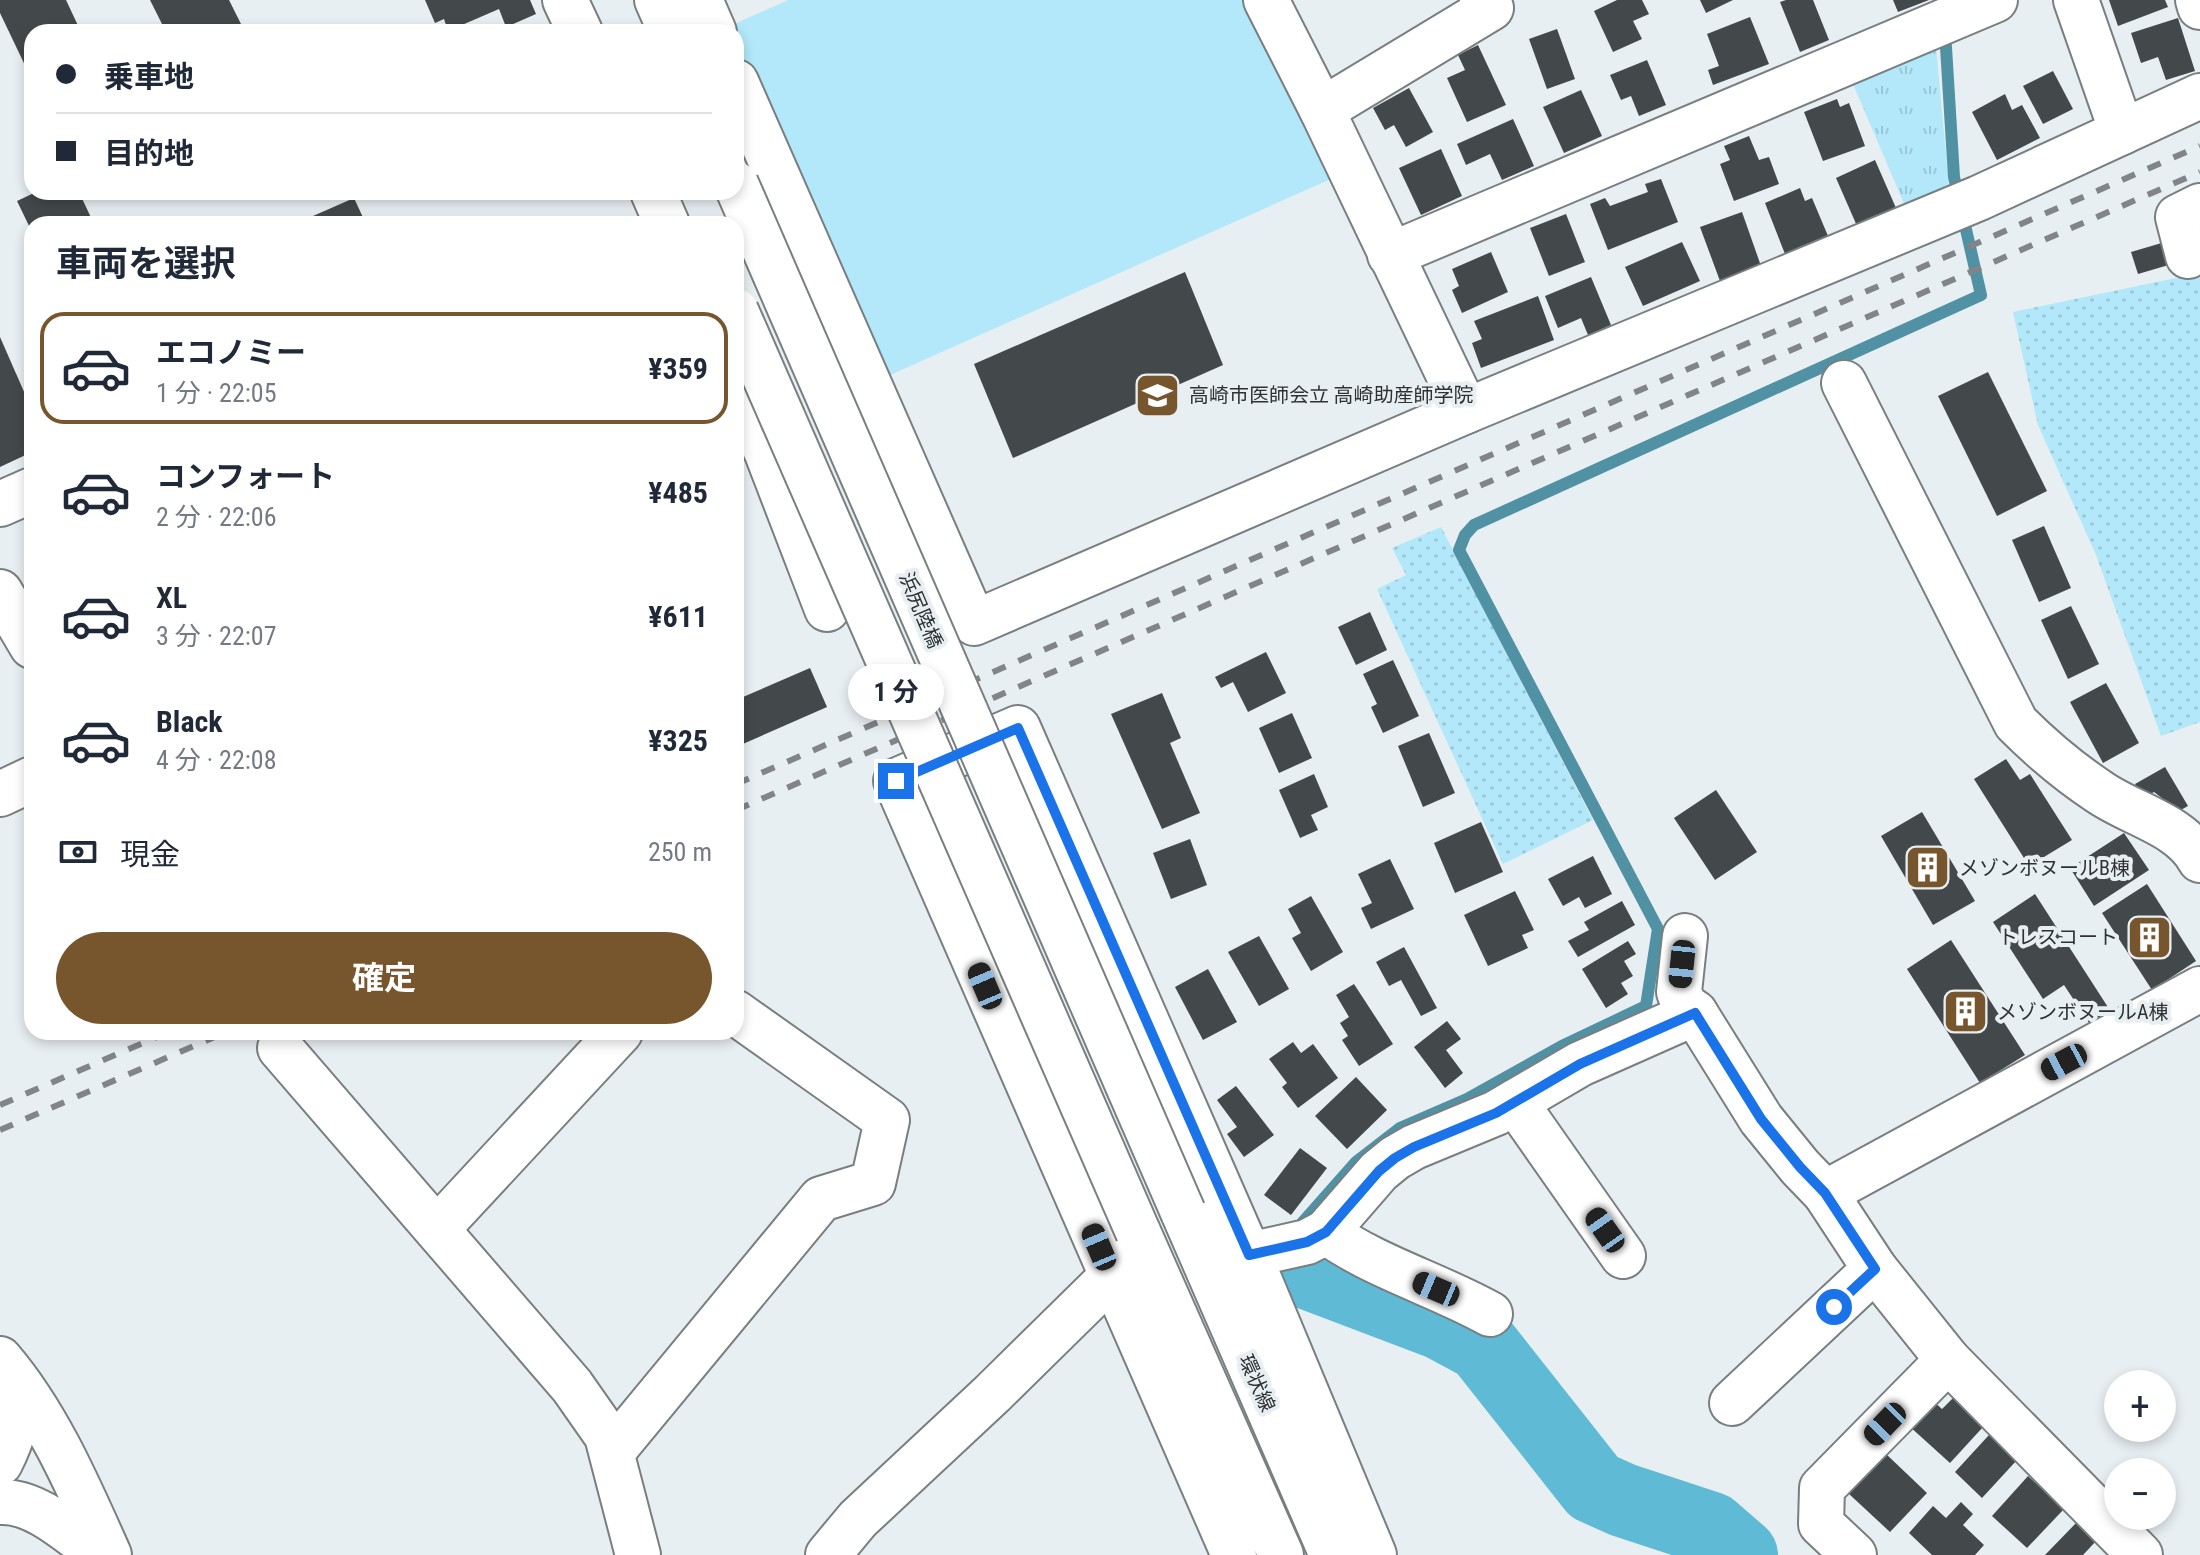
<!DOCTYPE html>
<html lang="ja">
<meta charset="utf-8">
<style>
:root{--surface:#fff;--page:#f2f2f3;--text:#1f2937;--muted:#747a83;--line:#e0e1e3;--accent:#77552d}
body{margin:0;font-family:"Roboto Condensed","Noto Sans JP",sans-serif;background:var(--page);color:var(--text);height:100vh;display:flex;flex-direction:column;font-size:30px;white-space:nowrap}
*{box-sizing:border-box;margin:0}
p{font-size:26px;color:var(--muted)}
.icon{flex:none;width:44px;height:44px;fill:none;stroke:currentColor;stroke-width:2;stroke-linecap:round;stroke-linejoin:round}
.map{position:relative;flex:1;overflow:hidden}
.side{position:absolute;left:24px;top:216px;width:720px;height:824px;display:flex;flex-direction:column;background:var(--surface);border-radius:24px;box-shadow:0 4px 12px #0003}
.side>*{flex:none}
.banner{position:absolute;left:24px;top:24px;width:720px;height:176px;border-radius:24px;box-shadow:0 4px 12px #0003;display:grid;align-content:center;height:176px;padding:0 32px;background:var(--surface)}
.controls{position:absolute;left:2104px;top:1370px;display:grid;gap:16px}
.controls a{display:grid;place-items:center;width:72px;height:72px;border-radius:50%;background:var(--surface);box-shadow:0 4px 12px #0003;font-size:40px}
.end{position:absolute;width:36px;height:36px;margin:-18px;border:10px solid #1a73e8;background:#fff;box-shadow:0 0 0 4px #fff}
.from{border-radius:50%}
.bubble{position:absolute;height:56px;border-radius:28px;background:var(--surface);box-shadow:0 4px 12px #0003;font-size:26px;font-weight:700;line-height:56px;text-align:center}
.car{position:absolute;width:24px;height:48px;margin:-24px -12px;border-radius:10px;box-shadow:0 0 6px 2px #0007;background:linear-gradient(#222 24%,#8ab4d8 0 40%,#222 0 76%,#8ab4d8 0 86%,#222 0)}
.banner b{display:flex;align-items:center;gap:28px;height:76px;font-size:30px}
.banner b+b{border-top:2px solid var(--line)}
.banner i{width:20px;height:20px;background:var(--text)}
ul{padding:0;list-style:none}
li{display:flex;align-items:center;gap:24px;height:112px;margin:0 16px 12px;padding:0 16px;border:4px solid transparent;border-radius:24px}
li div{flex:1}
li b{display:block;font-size:30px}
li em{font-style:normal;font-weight:700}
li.selected{border-color:var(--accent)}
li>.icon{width:72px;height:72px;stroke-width:1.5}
h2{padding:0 32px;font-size:36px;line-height:96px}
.pay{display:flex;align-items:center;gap:20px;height:88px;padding:0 32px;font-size:30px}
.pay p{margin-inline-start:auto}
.button{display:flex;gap:16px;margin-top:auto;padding:16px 32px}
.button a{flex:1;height:92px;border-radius:48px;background:var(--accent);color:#fff;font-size:32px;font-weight:700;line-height:92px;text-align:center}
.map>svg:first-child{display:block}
</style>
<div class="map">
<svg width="2200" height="1555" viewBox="0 0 2200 1555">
<defs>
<pattern id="grass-dots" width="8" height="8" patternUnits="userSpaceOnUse" patternTransform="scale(2)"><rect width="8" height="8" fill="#b2e8f9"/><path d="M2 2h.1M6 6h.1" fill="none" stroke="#99c7d6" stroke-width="1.8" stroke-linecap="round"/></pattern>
<pattern id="park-tufts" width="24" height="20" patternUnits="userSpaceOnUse" patternTransform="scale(2)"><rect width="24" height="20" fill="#b2e8f9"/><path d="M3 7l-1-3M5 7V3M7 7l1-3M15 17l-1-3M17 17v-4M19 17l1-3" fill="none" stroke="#99c7d6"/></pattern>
</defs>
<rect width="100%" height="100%" fill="#e8eff2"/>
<g fill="url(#grass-dots)">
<polygon points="2200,273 2200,722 2161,736 2096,555 2038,425 2013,312"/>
<polygon points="1441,527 1593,820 1503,864 1377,589 1406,575 1392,548"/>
</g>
<polygon fill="url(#park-tufts)" points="1936,48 1950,196 1908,213 1853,84"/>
<polygon fill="#b2e8f9" points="788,0 1244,0 1333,178 881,379 736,40 736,32 733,32 730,26"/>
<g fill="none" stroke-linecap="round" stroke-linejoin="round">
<polyline stroke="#5091a4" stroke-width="12" points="1303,1229 1302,1223 1356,1162 1400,1128 1467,1099 1562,1046 1646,1006 1658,929 1459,550 1465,535 1474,525 1981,295 1954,177 1945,31"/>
<polyline stroke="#5ebad5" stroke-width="74" points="1304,1271 1441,1323 1482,1345 1594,1487 1623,1500 1711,1529 1741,1555"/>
</g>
<g fill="#43484a">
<polygon points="0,0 66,0 81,32 32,32 32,80 0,13"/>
<polygon points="150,0 229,0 245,32 166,32"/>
<polygon points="425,0 530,0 536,14 506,27 499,9 448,31 444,19 435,23"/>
<polygon points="1617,0 1642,0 1649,14 1633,21 1642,39 1613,52 1594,11"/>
<polygon points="1700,0 1733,0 1706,13"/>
<polygon points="1786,0 1813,0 1829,40 1800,52 1780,2"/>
<polygon points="1893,0 1929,0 1898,12"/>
<polygon points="2109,0 2165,0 2168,7 2118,26"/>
<polygon points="1750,17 1769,64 1713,85 1708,70 1719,66 1707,34"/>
<polygon points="2178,18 2195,71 2166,80 2158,57 2141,63 2131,33"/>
<polygon points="1557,29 1575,79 1547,89 1529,39"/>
<polygon points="1478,45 1506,105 1467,122 1447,78 1465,70 1458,55"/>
<polygon points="1647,60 1666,105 1639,116 1631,96 1621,100 1610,75"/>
<polygon points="2053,71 2073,109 2043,124 2023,86"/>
<polygon points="1409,88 1433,132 1406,147 1394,125 1385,130 1373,108"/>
<polygon points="1581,90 1602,136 1564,153 1543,107"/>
<polygon points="2005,94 2012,110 2022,105 2040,138 1997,160 1972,112"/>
<polygon points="1837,99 1840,107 1849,103 1865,146 1823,161 1804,112"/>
<polygon points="1513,119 1534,166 1502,180 1490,154 1466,165 1457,144"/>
<polygon points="1749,136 1759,160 1769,157 1779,184 1734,201 1720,164 1730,160 1724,146"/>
<polygon points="1441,149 1462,196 1421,215 1399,168"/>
<polygon points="1875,160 1896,208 1857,226 1836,178"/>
<polygon points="1661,179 1678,222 1608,250 1590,204 1605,198 1610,206 1648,192 1645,184"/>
<polygon points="1800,188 1805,201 1812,198 1828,236 1785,254 1765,203"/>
<polygon points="36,192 79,192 94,224 32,224 32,232 17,201"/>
<polygon points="354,198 366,224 317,224 313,216"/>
<polygon points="1742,212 1761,266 1720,281 1700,227"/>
<polygon points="1566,214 1585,262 1549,276 1530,228"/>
<polygon points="1682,242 1700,281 1643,306 1625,267"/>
<polygon points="2165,242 2172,264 2138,274 2131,252"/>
<polygon points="1491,252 1508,292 1462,313 1452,290 1459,286 1452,269"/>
<polygon points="1185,272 1223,365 1013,458 974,364"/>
<polygon points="1591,277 1611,325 1588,335 1581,318 1558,328 1545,296"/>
<polygon points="1538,296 1554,340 1481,368 1472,343 1482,339 1474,321"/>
<polygon points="0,337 32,410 32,452 0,467"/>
<polygon points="1988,372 2047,491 1997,516 1938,396"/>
<polygon points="2044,526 2071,588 2039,602 2012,540"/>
<polygon points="2071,606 2099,664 2068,679 2041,620"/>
<polygon points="1370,612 1387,650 1356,665 1338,627"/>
<polygon points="1266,652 1286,693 1248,712 1233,682 1221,688 1215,677"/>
<polygon points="1393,660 1419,716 1383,733 1371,707 1377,704 1363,674"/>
<polygon points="810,668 827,707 736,747 736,700"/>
<polygon points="2106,683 2139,743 2103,763 2070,702"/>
<polygon points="1162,693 1181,738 1170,743 1200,813 1162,829 1111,714"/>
<polygon points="1292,713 1312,758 1279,773 1259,728"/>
<polygon points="1429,733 1455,793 1423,807 1398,746"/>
<polygon points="2006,759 2020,780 2030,774 2072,840 2029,866 1974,779"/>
<polygon points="2165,767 2188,806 2179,811 2154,792 2143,798 2135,784"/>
<polygon points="1314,774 1328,807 1311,815 1318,830 1300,838 1279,790"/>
<polygon points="1716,790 1757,852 1715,880 1674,818"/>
<polygon points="1922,812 1975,901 1933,925 1881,836"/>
<polygon points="1481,822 1503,872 1455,893 1434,843"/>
<polygon points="2124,833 2149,870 2094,906 2070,868"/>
<polygon points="1190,839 1207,885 1171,899 1153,853"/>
<polygon points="1593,856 1612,894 1585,908 1579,897 1563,906 1548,879"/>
<polygon points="1390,859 1414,909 1371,929 1361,908 1372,903 1358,874"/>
<polygon points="2147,884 2196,961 2152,990 2102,913"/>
<polygon points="1515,891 1534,930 1522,935 1528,948 1488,966 1464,915"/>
<polygon points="2035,894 2113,1015 2093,1029 2064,985 2043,999 1993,922"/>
<polygon points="1311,896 1343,952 1311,971 1292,938 1301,933 1288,909"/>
<polygon points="1622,901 1635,925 1578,957 1568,941 1589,930 1584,922"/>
<polygon points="1259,936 1289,989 1259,1006 1228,952"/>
<polygon points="1951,940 2025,1055 1980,1083 1907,969"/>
<polygon points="1628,941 1636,954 1624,961 1633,976 1621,983 1628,994 1606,1008 1582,969"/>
<polygon points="1404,947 1437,1008 1421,1016 1401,980 1389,986 1376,962"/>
<polygon points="1208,969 1237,1022 1203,1040 1175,987"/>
<polygon points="1354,984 1393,1044 1359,1066 1342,1040 1348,1036 1340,1023 1349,1017 1336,995"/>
<polygon points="1447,1021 1461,1039 1446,1050 1463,1073 1445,1088 1414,1047"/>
<polygon points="1293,1042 1301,1053 1313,1044 1338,1078 1298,1108 1282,1087 1287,1083 1269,1059"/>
<polygon points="1356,1077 1387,1110 1347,1149 1315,1116"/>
<polygon points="1236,1086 1274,1135 1244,1157 1227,1134 1237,1127 1217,1100"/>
<polygon points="1300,1148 1327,1168 1291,1215 1264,1195"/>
<polygon points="1953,1398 1983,1427 1950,1463 1908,1425 1932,1400 1942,1409"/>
<polygon points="1989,1435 2017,1460 1982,1498 1955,1472"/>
<polygon points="1885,1453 1927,1493 1890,1532 1848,1493"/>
<polygon points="2028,1476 2064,1509 2027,1548 1992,1516"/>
<polygon points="1961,1502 1973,1514 1963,1525 1984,1545 1975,1555 1932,1555 1909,1533 1933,1506 1946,1518"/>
<polygon points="2077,1522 2097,1540 2083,1555 2045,1555"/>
</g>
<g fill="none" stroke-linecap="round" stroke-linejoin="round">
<defs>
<g id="minor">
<polyline points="565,0 580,32"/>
<polyline points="657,0 671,32"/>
<polyline points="700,0 714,32"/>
<polyline points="1266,0 1322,110 1466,411"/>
<polyline points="2076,0 2122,132"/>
<polyline points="2198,0 2200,7"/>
<polyline points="736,82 974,623 1466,411 1979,198 2200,96"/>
<polyline points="1322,110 1491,8 1482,0"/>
<polyline points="653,192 667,224"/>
<polyline points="1390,255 1995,0"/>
<polyline points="2188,256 2178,217 2200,206"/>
<polyline points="736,383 767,453 827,609"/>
<path d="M1844 383 2016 723C2041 748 2068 771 2098 791 2130 814 2181 824 2200 860"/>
<polyline points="0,504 32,490"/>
<polyline points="0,592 32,646"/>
<polyline points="0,794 32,779"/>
<polyline points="1695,1013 1761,1119 1800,1167 1825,1193 1875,1269 1948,1360 2140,1555"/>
<polyline points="280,1048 572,1386 607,1436 638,1555"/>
<polyline points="1515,1102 1623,1256"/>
<polyline points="1825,1193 2200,989"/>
<polyline points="1183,1212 1332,1555"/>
<polyline points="437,1229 620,1032"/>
<polyline points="1138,1232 1281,1555"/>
<path d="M1326 1232C1377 1268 1436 1284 1490 1314"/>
<polyline points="1249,1255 1307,1242 1326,1232 1379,1171 1395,1158 1414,1147 1496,1113 1580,1064 1695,1013 1684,1005 1679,992 1685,936"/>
<path d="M0 1359C48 1415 79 1488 109 1555"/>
<polyline points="1732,1403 1875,1269"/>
<polyline points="612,1452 821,1199 873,1183 887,1120 736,1013"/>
<path d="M0 1463C13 1438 21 1413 19 1384"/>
<path d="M0 1502C36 1500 72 1535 100 1555"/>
<polyline points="828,1555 858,1519 992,1394 1112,1276"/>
<polyline points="1234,1555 896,781 1018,728 1249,1255 1374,1555"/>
<polyline points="1854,1555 1821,1524 1822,1488 1948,1360"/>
</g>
</defs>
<use href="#minor" stroke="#787f81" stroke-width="48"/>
<use href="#minor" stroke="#fff" stroke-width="44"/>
<g stroke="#818587" stroke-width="6" stroke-dasharray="14 14" stroke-linecap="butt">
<polyline points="736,784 2200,146"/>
<polyline points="736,810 2200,172"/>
<polyline points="0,1105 168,1032"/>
<polyline points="0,1130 226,1032"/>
</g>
<defs>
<g id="minor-bridge">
<polyline points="736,184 1183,1212"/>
<polyline points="736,311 1138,1232"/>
</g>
</defs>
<use href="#minor-bridge" stroke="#787f81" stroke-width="48" stroke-linecap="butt"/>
<use href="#minor-bridge" stroke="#fff" stroke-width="44"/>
</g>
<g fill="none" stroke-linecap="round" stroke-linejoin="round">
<polyline stroke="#1a73e8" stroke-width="10" points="896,781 1018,728 1249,1255 1307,1242 1326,1232 1379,1171 1395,1158 1414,1147 1496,1113 1580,1064 1695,1013 1761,1119 1800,1167 1825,1193 1875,1269 1834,1307"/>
</g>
<defs>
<symbol id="university-square" viewBox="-11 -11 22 22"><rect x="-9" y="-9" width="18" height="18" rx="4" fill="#77552d" stroke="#e8eff2"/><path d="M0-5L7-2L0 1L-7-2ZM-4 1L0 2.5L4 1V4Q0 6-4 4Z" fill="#fff"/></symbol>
<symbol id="building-square" viewBox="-11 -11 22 22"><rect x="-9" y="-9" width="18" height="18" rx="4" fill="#77552d" stroke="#e8eff2"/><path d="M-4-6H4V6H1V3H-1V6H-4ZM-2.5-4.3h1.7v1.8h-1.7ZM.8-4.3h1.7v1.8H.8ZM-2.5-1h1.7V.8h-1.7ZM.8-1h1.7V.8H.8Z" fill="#fff"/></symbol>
</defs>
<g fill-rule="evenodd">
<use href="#university-square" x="1132" y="370" width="51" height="51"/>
<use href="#building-square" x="1902" y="842" width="51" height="51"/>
<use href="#building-square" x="2124" y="912" width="51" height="51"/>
<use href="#building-square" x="1940" y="986" width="51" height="51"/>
</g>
<g text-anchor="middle" stroke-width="8" stroke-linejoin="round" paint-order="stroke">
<g font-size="20" fill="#2f3233" stroke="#e8eff2" text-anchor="start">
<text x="1189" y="402">高崎市医師会立 高崎助産師学院</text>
<text x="1959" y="875">メゾンボヌールB棟</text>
<text x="2118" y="944" text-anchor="end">トレスコート</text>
<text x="1997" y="1019">メゾンボヌールA棟</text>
</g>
<g font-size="20" fill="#2f3233" stroke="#e8eff2">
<text transform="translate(921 610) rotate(67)" y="7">浜尻陸橋</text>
<text transform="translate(1257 1383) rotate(66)" y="7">環状線</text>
</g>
</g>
</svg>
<div class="controls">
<a>+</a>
<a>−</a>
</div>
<i class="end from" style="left:1834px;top:1307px"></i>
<i class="end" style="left:896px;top:781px"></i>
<div class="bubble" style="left:848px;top:664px;width:96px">1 分</div>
<i class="car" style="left:1682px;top:964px;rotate:186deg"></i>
<i class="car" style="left:985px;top:986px;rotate:337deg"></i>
<i class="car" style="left:2064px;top:1062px;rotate:242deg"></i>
<i class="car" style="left:1605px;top:1230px;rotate:325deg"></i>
<i class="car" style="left:1099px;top:1247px;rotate:337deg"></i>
<i class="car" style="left:1436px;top:1289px;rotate:293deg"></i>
<i class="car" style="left:1885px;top:1424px;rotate:224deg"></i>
<div class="banner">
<b><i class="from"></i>乗車地</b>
<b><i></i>目的地</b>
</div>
<section class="side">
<h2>車両を選択</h2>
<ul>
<li class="selected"><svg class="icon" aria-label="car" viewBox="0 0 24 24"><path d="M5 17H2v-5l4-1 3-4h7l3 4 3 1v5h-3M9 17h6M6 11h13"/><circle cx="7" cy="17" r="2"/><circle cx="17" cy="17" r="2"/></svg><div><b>エコノミー</b><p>1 分 · 22:05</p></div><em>¥359</em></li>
<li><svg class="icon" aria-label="car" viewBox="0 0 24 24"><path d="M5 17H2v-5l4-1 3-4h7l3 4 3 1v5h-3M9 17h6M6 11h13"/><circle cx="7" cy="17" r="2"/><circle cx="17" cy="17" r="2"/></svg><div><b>コンフォート</b><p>2 分 · 22:06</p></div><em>¥485</em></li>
<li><svg class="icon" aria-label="car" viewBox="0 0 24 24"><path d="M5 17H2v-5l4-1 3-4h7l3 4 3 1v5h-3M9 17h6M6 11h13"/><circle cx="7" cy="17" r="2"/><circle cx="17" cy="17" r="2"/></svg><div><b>XL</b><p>3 分 · 22:07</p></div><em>¥611</em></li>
<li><svg class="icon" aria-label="car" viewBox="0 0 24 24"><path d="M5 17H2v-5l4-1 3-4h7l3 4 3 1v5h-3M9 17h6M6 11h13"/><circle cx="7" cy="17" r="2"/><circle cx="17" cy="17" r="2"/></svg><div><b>Black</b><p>4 分 · 22:08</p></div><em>¥325</em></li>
</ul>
<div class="pay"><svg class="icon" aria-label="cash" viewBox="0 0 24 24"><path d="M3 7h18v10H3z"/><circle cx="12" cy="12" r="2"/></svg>現金<p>250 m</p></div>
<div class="button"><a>確定</a></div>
</section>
</div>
